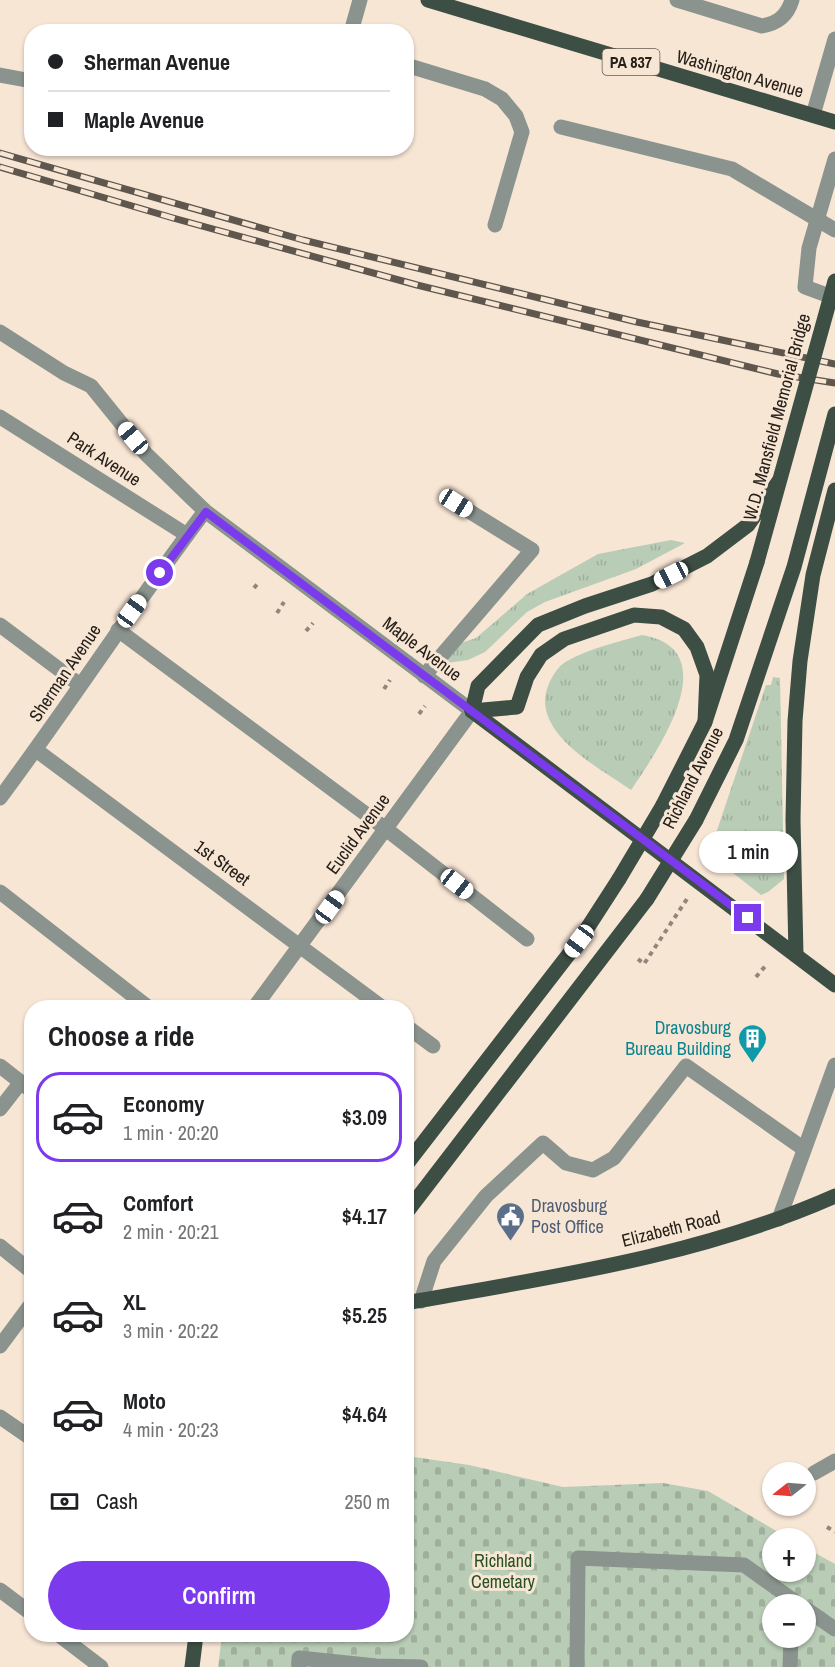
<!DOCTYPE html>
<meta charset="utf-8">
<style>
:root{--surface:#fff;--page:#f6f6f6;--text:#202124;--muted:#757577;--line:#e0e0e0;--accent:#7c3aed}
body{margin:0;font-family:"Archivo Narrow",sans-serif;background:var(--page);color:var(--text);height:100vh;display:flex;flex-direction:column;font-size:22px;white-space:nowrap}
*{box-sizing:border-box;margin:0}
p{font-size:20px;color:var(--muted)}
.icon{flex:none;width:33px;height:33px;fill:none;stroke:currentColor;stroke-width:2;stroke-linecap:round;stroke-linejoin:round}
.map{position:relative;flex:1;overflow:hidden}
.panel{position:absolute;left:24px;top:1000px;width:390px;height:642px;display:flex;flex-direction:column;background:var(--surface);border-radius:24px;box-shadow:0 2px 4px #0004}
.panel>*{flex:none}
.banner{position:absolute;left:24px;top:24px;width:390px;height:132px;border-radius:24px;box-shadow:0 2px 4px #0004;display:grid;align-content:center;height:132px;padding:0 24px;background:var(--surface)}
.needle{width:39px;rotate:253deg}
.controls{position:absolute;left:762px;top:1462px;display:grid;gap:12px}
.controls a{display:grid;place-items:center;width:54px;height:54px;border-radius:50%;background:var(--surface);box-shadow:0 2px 4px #0004;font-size:30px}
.end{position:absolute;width:27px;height:27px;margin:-14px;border:8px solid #7c3aed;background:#fff;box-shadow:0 0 0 3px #fff}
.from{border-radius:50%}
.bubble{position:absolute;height:42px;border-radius:21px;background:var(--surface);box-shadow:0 2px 4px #0004;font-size:20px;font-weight:600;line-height:42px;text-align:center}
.car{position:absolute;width:18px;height:36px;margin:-18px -9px;border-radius:8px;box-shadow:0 0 4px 2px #0007;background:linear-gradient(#fff 24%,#345 0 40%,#fff 0 76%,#345 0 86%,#fff 0)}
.banner b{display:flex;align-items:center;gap:21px;height:57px;font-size:22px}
.banner b+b{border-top:2px solid var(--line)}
.banner i{width:15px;height:15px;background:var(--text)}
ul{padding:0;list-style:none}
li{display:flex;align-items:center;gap:18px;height:90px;margin:0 12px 9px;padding:0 12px;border:3px solid transparent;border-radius:24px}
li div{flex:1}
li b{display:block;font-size:22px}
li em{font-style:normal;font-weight:600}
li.current{border-color:var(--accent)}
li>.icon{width:54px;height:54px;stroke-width:1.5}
h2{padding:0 24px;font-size:27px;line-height:72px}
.pay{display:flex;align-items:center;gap:15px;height:66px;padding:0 24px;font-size:22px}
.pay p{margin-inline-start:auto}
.primary-button{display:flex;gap:12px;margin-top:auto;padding:12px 24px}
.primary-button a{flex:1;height:69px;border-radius:36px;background:var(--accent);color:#fff;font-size:24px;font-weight:600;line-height:69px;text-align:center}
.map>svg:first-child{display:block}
</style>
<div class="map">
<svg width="835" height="1667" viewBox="0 0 835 1667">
<defs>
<pattern id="grass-tufts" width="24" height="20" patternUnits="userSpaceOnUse" patternTransform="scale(1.5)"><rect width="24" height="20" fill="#b9ccb6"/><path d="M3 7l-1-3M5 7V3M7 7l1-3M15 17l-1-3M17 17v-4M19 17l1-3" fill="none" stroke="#9faf9c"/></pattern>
<pattern id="cemetery-stones" width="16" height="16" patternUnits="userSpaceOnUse" patternTransform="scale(1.5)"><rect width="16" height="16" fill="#b9ccb6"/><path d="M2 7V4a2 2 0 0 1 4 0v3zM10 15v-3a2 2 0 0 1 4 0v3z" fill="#9faf9c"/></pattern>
</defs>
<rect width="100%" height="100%" fill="#f8e6d5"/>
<g fill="url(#grass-tufts)">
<polygon points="671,540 685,543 636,569 545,602 527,612 485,652 468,660 447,663 449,647 476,638 527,594 598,554"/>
<path d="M642 635C728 649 657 752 631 790 600 768 530 733 548 686 552 676 558 666 567 661 590 648 618 642 642 635Z"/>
<polygon points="773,677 780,678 784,879 768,892 761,895 709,854 766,685 771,685"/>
</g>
<path fill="url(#cemetery-stones)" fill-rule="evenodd" d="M407 1456 469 1465 563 1487 663 1483 708 1491 790 1539H772V1572H806V1548L835 1564V1667H218L222 1635H406ZM772 1605H806V1638H772Z"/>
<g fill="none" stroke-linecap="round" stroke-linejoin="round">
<g stroke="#92867a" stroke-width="4" stroke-dasharray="4.5 4.5" stroke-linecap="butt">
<polyline points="254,588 259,582"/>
<polyline points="277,613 284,602"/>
<polyline points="306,631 313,623"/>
<polyline points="384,689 390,680"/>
<polyline points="419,714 425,706"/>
<polyline points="638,959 644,964 689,896"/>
<polyline points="756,977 767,964"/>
<polyline points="827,1527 835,1532"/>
</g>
<g stroke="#8a938e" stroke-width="15">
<path d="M677 0 762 26C778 23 787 16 792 0"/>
<polyline points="351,32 360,0"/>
<polyline points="406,65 485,89 502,99 516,116 522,132 495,225"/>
<polyline points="0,75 32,81"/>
<polyline points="813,115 835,39"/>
<polyline points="561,127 732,169 835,230"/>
<polyline points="835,159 809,248 805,287 835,298"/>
<polyline points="0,332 64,373 91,386 146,454 205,511 472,711 254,1008"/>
<polyline points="0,417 187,535"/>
<polyline points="0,625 80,685"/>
<polyline points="118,630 386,829 527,939"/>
<polyline points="424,676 532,550 456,503"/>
<polyline points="36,750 383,1008"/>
<path d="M0 798C70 704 134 605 205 511"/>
<polyline points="0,892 149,1008"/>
<polyline points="406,1026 433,1046"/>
<polyline points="0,1066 32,1091"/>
<polyline points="0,1109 21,1082"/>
<polyline points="779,1219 835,1065"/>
<polyline points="0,1246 32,1272"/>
<polyline points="421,1301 434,1261 486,1196 543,1143 566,1163 593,1170 614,1158 686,1066 804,1149"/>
<polyline points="0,1346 32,1303"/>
<polyline points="0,1417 32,1439"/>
<polyline points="814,1473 835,1461"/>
<polyline points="0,1590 32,1614"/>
<polyline points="806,1609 835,1629"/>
<polyline points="59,1635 101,1667"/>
<polyline points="299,1667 299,1658 376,1666 421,1667"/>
<polyline points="577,1667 578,1558 744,1565 800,1605"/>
<polyline points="790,1667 791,1638"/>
</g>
<g stroke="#3d4e45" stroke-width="15">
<polyline points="428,0 835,122"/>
<polyline points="472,711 835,985"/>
<polyline points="472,711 478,686 538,625 585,606 652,584 707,556 748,525 779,481"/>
<polyline points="472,711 517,707 527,677 541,655 564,639 634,615 661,617 684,629 697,647 707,675 705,722"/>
<polyline points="663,805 705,722 757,562"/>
<polyline points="696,820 736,740 794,567 835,414"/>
<polyline points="796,955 793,820 795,721 800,661 813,575 835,490"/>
<polyline points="406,1165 579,941 619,879"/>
<polyline points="406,1213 647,899"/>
<path d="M406 1303C551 1277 700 1256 835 1196"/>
<polyline points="192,1667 196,1635"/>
</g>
<defs>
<g id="rail">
<polyline points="0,153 303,240 637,322 835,364"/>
<polyline points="0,167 173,218 417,285 778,374 835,383"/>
</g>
</defs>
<use href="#rail" stroke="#5f564d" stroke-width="7"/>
<use href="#rail" stroke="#f8e6d5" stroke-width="4.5" stroke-dasharray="14" stroke-linecap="butt"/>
<g stroke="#3d4e45" stroke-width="15">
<polyline points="757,562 835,281"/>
<polyline points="619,879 663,805"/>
<polyline points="647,899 696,820"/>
</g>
</g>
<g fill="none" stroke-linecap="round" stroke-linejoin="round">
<polyline stroke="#7c3aed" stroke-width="8" points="160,573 206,512 748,918"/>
</g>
<defs>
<symbol id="building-pin" viewBox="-11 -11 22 30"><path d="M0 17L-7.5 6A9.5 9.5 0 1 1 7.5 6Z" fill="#0f9aa8" stroke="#f8e6d5"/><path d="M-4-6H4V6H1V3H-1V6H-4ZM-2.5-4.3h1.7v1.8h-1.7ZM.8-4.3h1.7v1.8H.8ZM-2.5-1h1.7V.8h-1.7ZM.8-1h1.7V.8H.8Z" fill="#fff"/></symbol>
<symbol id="civic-pin" viewBox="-11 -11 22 30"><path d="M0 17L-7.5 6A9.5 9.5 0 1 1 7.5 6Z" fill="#5c6f8a" stroke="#f8e6d5"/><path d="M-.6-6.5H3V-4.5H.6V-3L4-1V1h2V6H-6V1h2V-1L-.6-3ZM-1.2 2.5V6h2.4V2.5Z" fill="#fff"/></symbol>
</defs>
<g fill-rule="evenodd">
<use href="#building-pin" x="736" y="1022" width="33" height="45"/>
<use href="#civic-pin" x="494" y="1200" width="33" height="45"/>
</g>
<g text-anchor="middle" stroke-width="6" stroke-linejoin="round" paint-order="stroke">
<rect fill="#f8e6d5" stroke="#655b52" stroke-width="1.5" x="602.5" y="49" width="57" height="26" rx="4.5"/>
<g font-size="16" font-weight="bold" fill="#26201a">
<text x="631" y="68">PA 837</text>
</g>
<g font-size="18" fill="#26201a" stroke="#f8e6d5">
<text transform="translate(740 74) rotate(16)" y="6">Washington Avenue</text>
<text transform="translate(777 417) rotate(-75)" y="6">W.D. Mansfield Memorial Bridge</text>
<text transform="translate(104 459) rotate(33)" y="6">Park Avenue</text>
<text transform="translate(422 649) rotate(37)" y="6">Maple Avenue</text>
<text transform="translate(65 673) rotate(-56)" y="6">Sherman Avenue</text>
<text transform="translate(693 778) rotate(-63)" y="6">Richland Avenue</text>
<text transform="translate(358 834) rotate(-54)" y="6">Euclid Avenue</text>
<text transform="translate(222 863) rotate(36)" y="6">1st Street</text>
<text transform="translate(671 1229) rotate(-14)" y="6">Elizabeth Road</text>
</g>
<g font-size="18" fill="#0d838f" stroke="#f8e6d5" text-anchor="end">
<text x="731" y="1034">Dravosburg<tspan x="731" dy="21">Bureau Building</tspan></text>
</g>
<g font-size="18" fill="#4e5e75" stroke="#f8e6d5" text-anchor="start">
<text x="531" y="1212">Dravosburg<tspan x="531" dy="21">Post Office</tspan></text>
</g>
<g font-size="18" fill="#275122" stroke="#f8e6d5">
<text x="503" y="1567">Richland<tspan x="503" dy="21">Cemetary</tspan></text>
</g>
</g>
</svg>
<div class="controls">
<a><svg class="needle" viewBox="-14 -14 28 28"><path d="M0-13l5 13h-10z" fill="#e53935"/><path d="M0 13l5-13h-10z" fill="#757577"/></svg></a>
<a>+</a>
<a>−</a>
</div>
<i class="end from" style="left:160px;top:573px"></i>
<i class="end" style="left:748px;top:918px"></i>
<div class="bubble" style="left:699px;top:831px;width:99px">1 min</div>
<i class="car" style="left:133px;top:438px;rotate:320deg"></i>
<i class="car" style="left:456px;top:503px;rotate:122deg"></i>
<i class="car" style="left:671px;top:575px;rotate:243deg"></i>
<i class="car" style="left:132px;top:611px;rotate:36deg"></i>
<i class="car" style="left:457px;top:884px;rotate:128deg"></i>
<i class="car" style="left:330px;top:907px;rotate:36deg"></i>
<i class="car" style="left:579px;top:941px;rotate:217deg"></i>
<div class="banner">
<b><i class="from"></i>Sherman Avenue</b>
<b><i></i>Maple Avenue</b>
</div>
<section class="panel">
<h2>Choose a ride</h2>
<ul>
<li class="current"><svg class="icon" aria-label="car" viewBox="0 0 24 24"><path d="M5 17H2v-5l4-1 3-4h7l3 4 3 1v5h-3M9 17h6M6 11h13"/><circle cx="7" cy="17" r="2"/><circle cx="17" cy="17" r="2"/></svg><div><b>Economy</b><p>1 min · 20:20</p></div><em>$3.09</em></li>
<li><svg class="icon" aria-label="car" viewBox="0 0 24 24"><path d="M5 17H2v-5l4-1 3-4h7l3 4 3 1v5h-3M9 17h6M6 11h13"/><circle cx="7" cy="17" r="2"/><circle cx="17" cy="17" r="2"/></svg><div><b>Comfort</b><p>2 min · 20:21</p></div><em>$4.17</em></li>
<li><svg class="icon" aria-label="car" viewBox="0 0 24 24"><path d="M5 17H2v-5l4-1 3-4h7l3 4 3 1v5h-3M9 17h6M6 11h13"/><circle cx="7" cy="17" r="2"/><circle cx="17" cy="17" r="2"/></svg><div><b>XL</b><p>3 min · 20:22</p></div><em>$5.25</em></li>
<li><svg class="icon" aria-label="car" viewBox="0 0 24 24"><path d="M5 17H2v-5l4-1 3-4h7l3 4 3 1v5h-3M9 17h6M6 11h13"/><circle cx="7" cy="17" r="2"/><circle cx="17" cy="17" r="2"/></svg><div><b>Moto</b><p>4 min · 20:23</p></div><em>$4.64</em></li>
</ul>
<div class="pay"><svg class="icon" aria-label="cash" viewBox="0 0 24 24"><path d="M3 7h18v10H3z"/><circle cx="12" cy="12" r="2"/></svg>Cash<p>250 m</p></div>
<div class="primary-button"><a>Confirm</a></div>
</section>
</div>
